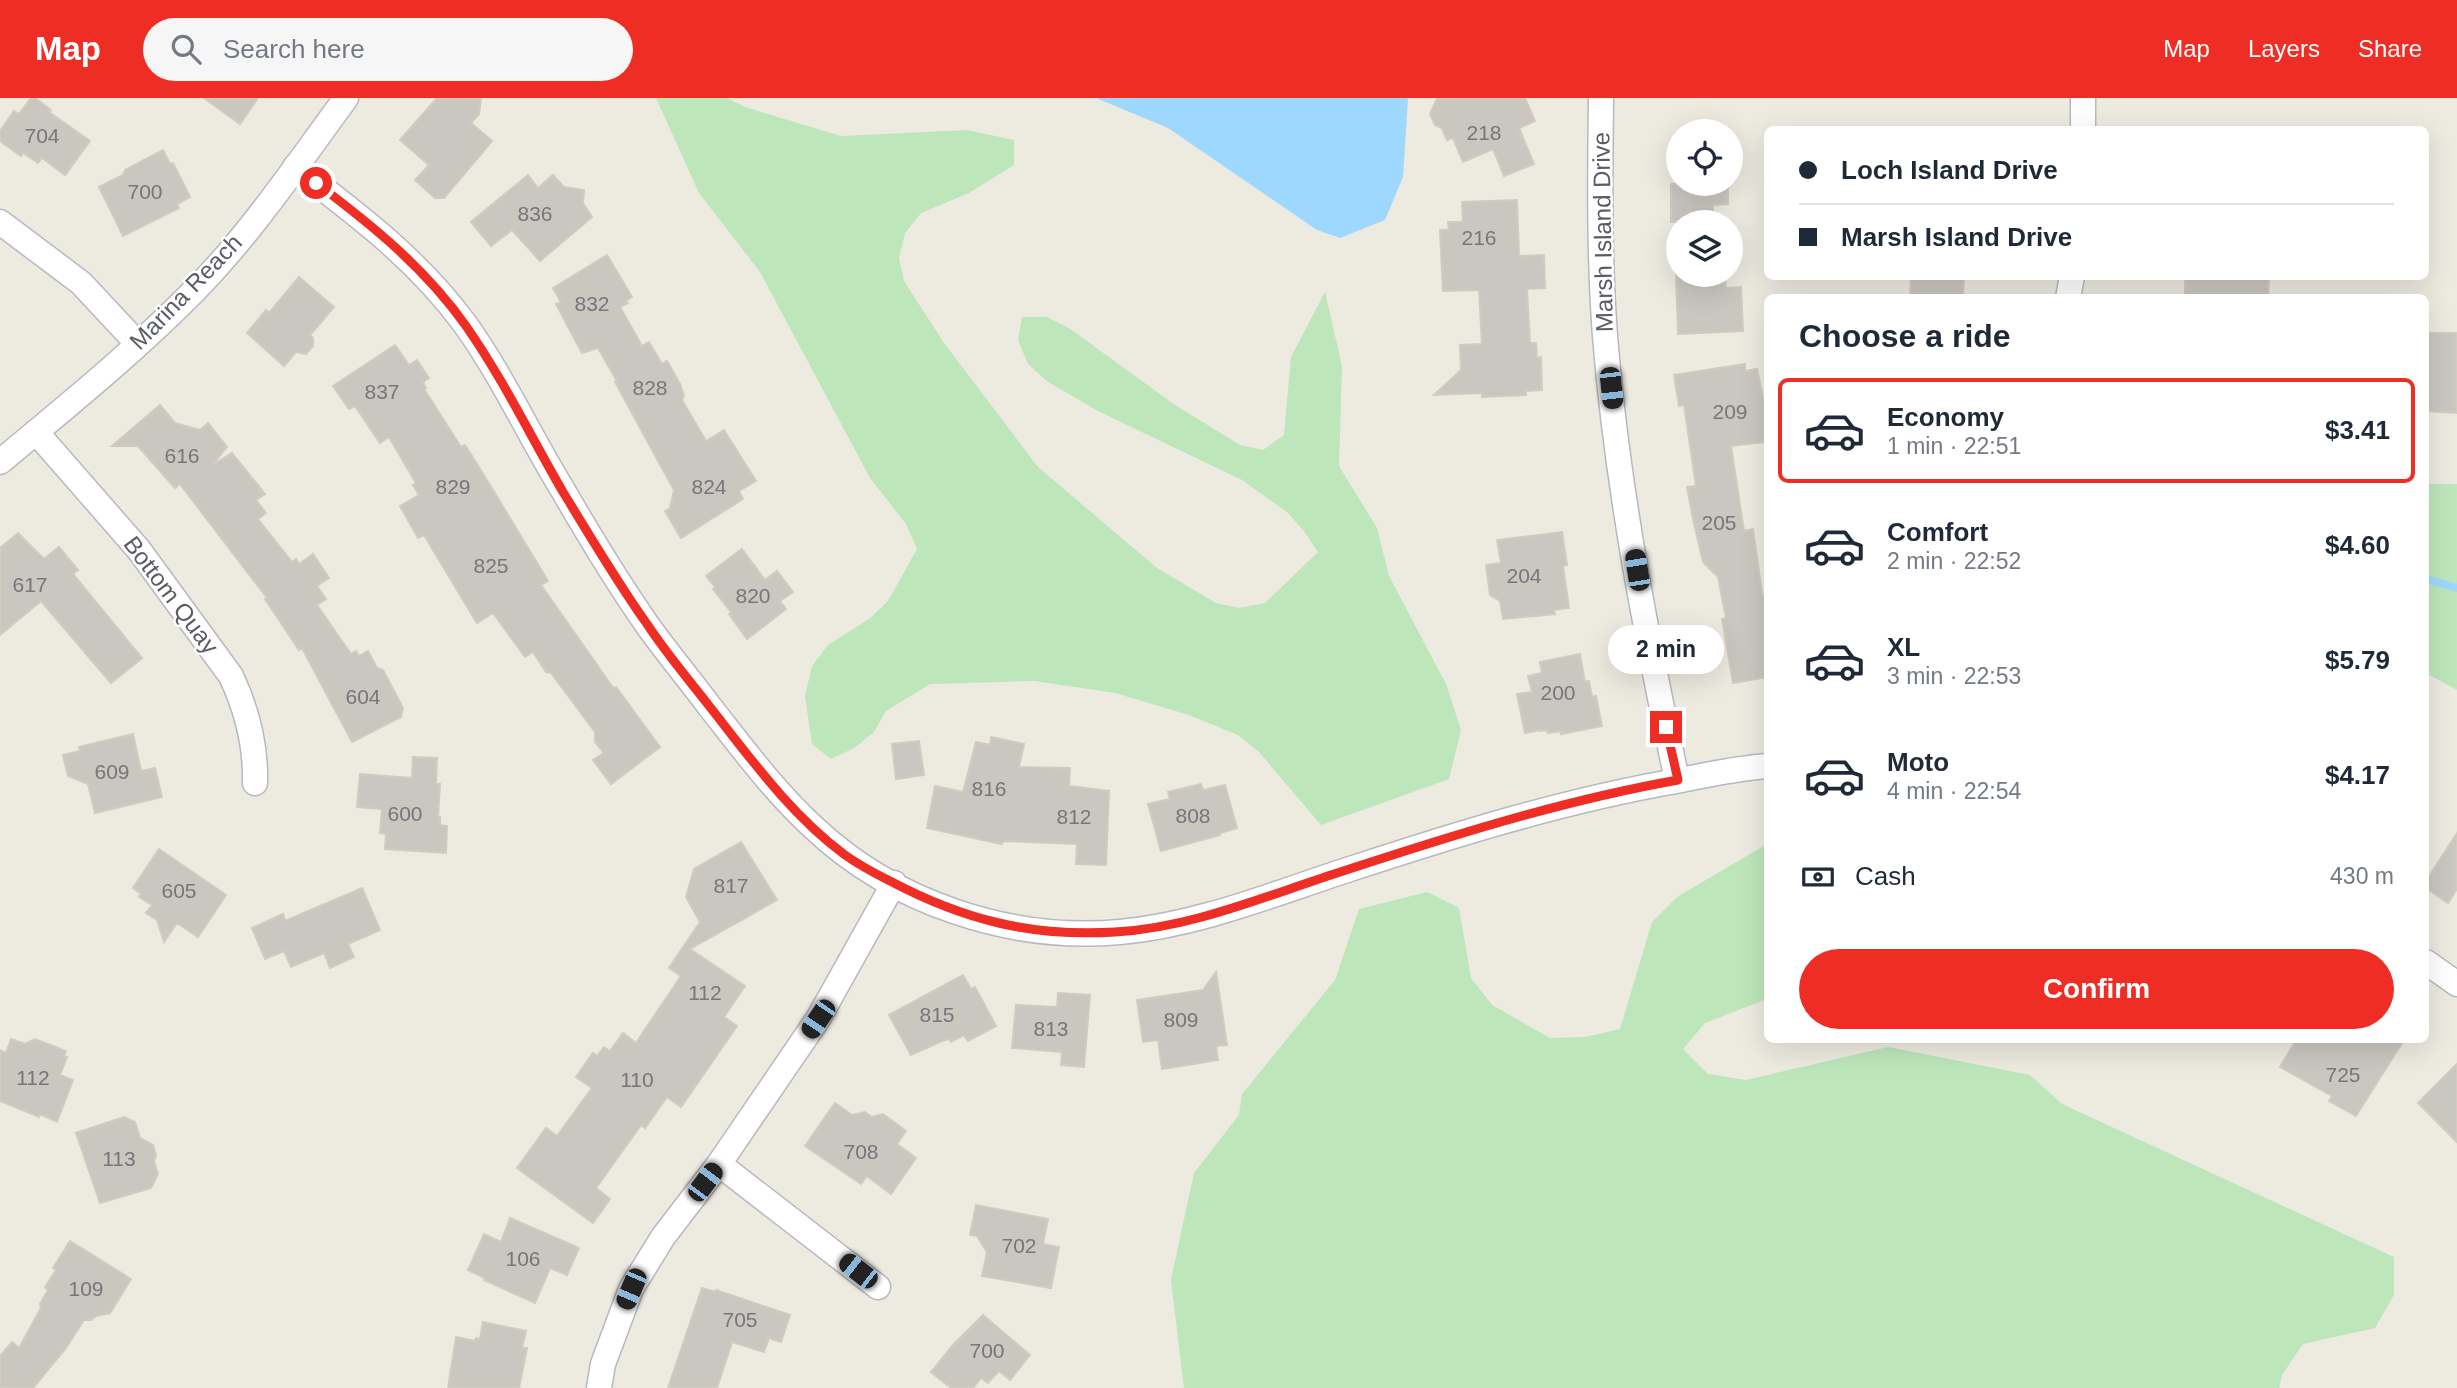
<!DOCTYPE html>
<meta charset="utf-8">
<style>
:root{--surface:#fff;--page:#f6f6f7;--text:#1f2937;--muted:#747a83;--line:#e0e1e3;--accent:#ee2d25}
body{margin:0;font-family:Helvetica,sans-serif;background:var(--page);color:var(--text);height:100vh;display:flex;flex-direction:column;font-size:26px;white-space:nowrap}
*{box-sizing:border-box;margin:0}
p{font-size:23px;color:var(--muted)}
.icon{flex:none;width:38px;height:38px;fill:none;stroke:currentColor;stroke-width:2;stroke-linecap:round;stroke-linejoin:round}
.map{position:relative;flex:1;overflow:hidden}
.details{position:absolute;left:1764px;top:196px;width:665px;height:749px;display:flex;flex-direction:column;background:var(--surface);border-radius:10px;box-shadow:0 7px 28px #0002}
.details>*{flex:none}
.top-card{position:absolute;left:1764px;top:28px;width:665px;height:154px;border-radius:10px;box-shadow:0 7px 28px #0002;display:grid;align-content:center;height:154px;padding:0 35px;background:var(--surface)}
.fabs{position:absolute;left:1666px;top:21px;display:grid;gap:14px}
.fabs a{display:grid;place-items:center;width:77px;height:77px;border-radius:50%;background:var(--surface);box-shadow:0 7px 28px #0002;font-size:35px}
.end{position:absolute;width:32px;height:32px;margin:-16px;border:9px solid #ee2d25;background:#fff;box-shadow:0 0 0 4px #fff}
.from{border-radius:50%}
.bubble{position:absolute;height:49px;border-radius:24px;background:var(--surface);box-shadow:0 7px 28px #0002;font-size:23px;font-weight:700;line-height:49px;text-align:center}
.car{position:absolute;width:21px;height:42px;margin:-21px -10px;border-radius:9px;box-shadow:0 0 5px 2px #0007;background:linear-gradient(#222 24%,#8ab4d8 0 40%,#222 0 76%,#8ab4d8 0 86%,#222 0)}
.top-card b{display:flex;align-items:center;gap:24px;height:66px;font-size:26px}
.top-card b+b{border-top:2px solid var(--line)}
.top-card i{width:18px;height:18px;background:var(--text)}
ul{padding:0;list-style:none}
li{display:flex;align-items:center;gap:21px;height:105px;margin:0 14px 10px;padding:0 21px;border:4px solid transparent;border-radius:10px}
li div{flex:1}
li b{display:block;font-size:26px}
li em{font-style:normal;font-weight:700}
li.current{border-color:var(--accent)}
li>.icon{width:63px;height:63px;stroke-width:1.5}
h2{padding:0 35px;font-size:32px;line-height:84px}
.pay{display:flex;align-items:center;gap:18px;height:77px;padding:0 35px;font-size:26px}
.pay p{margin-inline-start:auto}
.button{display:flex;gap:14px;margin-top:auto;padding:14px 35px}
.button a{flex:1;height:80px;border-radius:42px;background:var(--accent);color:#fff;font-size:28px;font-weight:700;line-height:80px;text-align:center}
header{display:flex;align-items:center;gap:42px;box-sizing:border-box;height:98px;padding:0 35px;background:var(--accent);color:#fff}
header strong{font-size:33px}
nav{display:flex;gap:38px;margin-inline-start:auto;font-size:24px}
.search{width:490px;height:63px;background:var(--page);display:flex;align-items:center;gap:18px;box-sizing:border-box;padding:0 24px;border-radius:38px;color:var(--muted);font-size:26px}
.map>svg:first-child{display:block}
</style>
<header>
<strong>Map</strong>
<div class="search"><svg class="icon" aria-label="search" viewBox="0 0 24 24"><circle cx="10" cy="10" r="6"/><path d="M15 15l6 6"/></svg>Search here</div>
<nav><a>Map</a><a>Layers</a><a>Share</a></nav>
</header>
<div class="map">
<svg width="2457" height="1290" viewBox="0 0 2457 1290">
<rect width="100%" height="100%" fill="#edeae0"/>
<g fill="#bde6bb">
<polygon points="656,0 727,0 745,9 841,38 967,32 1014,42 1014,67 969,95 921,115 905,135 899,160 904,183 944,245 1038,369 1157,470 1216,505 1239,510 1265,505 1318,454 1304,433 1287,414 1242,382 1098,313 1048,284 1028,266 1018,242 1022,219 1047,219 1069,230 1175,307 1240,347 1263,352 1284,337 1291,259 1325,194 1342,268 1339,368 1377,430 1389,478 1446,586 1461,632 1449,681 1321,727 1259,654 1238,637 1189,617 1115,595 1035,583 930,586 886,613 874,634 854,650 831,661 812,646 805,598 812,568 828,547 869,521 888,503 917,451 906,426 870,380 760,174 699,95"/>
<polygon points="2426,386 2457,386 2457,592 2426,575"/>
<polygon points="1767,746 1767,901 1705,925 1683,951 1708,976 1746,982 1888,949 2030,977 2062,1006 2394,1159 2394,1197 2375,1230 2303,1246 2282,1277 2279,1290 1184,1290 1171,1182 1194,1075 1239,1017 1242,996 1335,882 1359,811 1427,794 1459,810 1471,880 1492,907 1550,940 1585,939 1620,931 1652,824 1677,799"/>
</g>
<polygon fill="#9ed8ff" points="1096,0 1408,0 1403,79 1385,122 1340,140 1317,132 1168,30"/>
<g fill="none" stroke-linecap="round" stroke-linejoin="round">
<polyline stroke="#9ed8ff" stroke-width="8" points="2426,481 2457,490"/>
</g>
<g fill="#cac6c0" stroke="#d2cbbf" stroke-width="2">
<polygon points="31,0 35,0 51,12 49,14 90,43 65,77 42,60 38,65 23,55 21,58 0,43 0,33 14,13 19,16"/>
<polygon points="204,0 258,0 240,26"/>
<polygon points="437,0 481,0 479,16 471,25 492,43 444,100 435,100 415,82 429,67 400,42"/>
<polygon points="1437,0 1525,0 1535,23 1519,30 1534,66 1504,78 1493,51 1463,64 1453,40 1447,42 1442,30 1435,27 1430,16"/>
<polygon points="163,52 170,66 173,65 190,99 177,106 179,110 123,138 99,89 123,77 125,72"/>
<polygon points="528,77 538,90 553,77 564,89 584,92 583,105 592,119 540,163 512,132 491,148 471,124"/>
<polygon points="1671,86 1728,86 1728,106 1713,107 1713,123 1671,124"/>
<polygon points="1517,102 1519,158 1544,157 1545,190 1527,191 1530,245 1536,245 1537,260 1541,259 1542,292 1526,293 1526,297 1482,299 1482,295 1434,297 1461,272 1460,247 1482,246 1479,192 1443,193 1440,132 1449,132 1448,124 1463,124 1462,104"/>
<polygon points="607,157 632,199 626,203 628,205 620,209 642,248 649,244 662,266 667,263 680,286 684,298 682,302 706,343 724,332 756,383 739,393 743,401 681,440 665,413 670,410 674,392 615,284 617,283 598,250 582,255 556,206 561,204 553,190"/>
<polygon points="1676,177 1725,177 1726,190 1741,189 1743,233 1678,236"/>
<polygon points="1911,178 1964,178 1963,200 1910,200"/>
<polygon points="2185,178 2269,178 2268,200 2185,200"/>
<polygon points="299,179 334,209 310,237 313,240 313,248 306,256 296,254 284,268 247,235 266,212 269,215"/>
<polygon points="2426,235 2457,235 2457,315 2426,313"/>
<polygon points="395,247 409,267 417,262 429,280 423,284 426,290 424,291 461,349 465,347 479,369 548,483 541,487 614,591 616,589 660,649 611,686 593,662 604,655 595,644 595,634 551,575 546,574 533,554 525,559 493,515 477,525 424,437 418,440 400,408 419,397 413,387 416,385 389,339 380,345 355,308 349,311 333,288"/>
<polygon points="1745,266 1745,273 1757,271 1768,323 1768,341 1763,342 1763,344 1731,348 1744,433 1753,431 1762,495 1763,498 1768,497 1768,579 1733,585 1722,521 1726,520 1718,479 1703,464 1693,421 1687,389 1696,388 1684,307 1679,308 1674,277"/>
<polygon points="160,307 175,325 200,332 208,325 227,349 212,367 232,355 265,396 256,402 266,415 258,421 292,464 296,461 299,466 313,456 329,480 317,488 326,501 317,507 351,556 356,553 359,558 368,553 377,570 383,572 403,610 401,619 352,644 302,550 299,552 265,501 267,500 180,386 175,390 138,348 112,348"/>
<polygon points="1562,434 1567,467 1563,468 1569,510 1554,512 1555,516 1503,521 1500,503 1490,497 1486,467 1501,465 1497,442"/>
<polygon points="18,435 44,461 59,449 78,472 73,476 142,560 111,585 41,503 0,537 0,450"/>
<polygon points="742,451 765,482 777,473 793,494 780,503 786,511 747,541 729,516 731,514 713,491 715,489 706,478"/>
<polygon points="1580,556 1585,584 1589,583 1592,599 1596,598 1602,628 1561,636 1560,633 1548,635 1547,632 1540,633 1540,632 1525,635 1517,596 1532,594 1528,578 1542,575 1540,564"/>
<polygon points="133,636 141,673 155,670 162,699 95,715 88,686 68,678 63,657 80,653 79,649"/>
<polygon points="991,639 1024,646 1019,669 1070,670 1069,688 1109,693 1106,767 1076,766 1077,746 1003,743 1002,746 927,730 935,688 963,694 976,644 990,647"/>
<polygon points="919,643 924,677 896,681 892,646"/>
<polygon points="413,659 437,660 436,686 440,686 438,719 440,719 440,727 447,728 446,755 385,751 386,736 380,735 382,711 357,709 360,676 412,680"/>
<polygon points="1201,686 1203,692 1225,687 1237,730 1220,735 1220,737 1161,753 1148,706 1170,701 1168,694"/>
<polygon points="2457,735 2457,791 2448,805 2426,790 2426,783"/>
<polygon points="741,744 777,802 690,851 745,888 724,919 737,928 681,1009 667,999 645,1030 641,1027 596,1090 610,1101 593,1125 517,1070 546,1030 557,1038 592,990 576,979 593,955 597,958 604,949 610,953 623,935 636,945 681,878 669,870 700,824 686,799 694,771"/>
<polygon points="159,751 226,797 198,839 177,825 164,844 157,822 146,815 152,807 139,799 141,796 133,790"/>
<polygon points="362,790 380,832 348,846 354,859 330,870 324,855 291,869 284,853 265,861 252,830 283,816 285,823"/>
<polygon points="1216,874 1227,947 1216,948 1218,962 1162,971 1158,942 1143,944 1137,902 1203,892"/>
<polygon points="963,877 971,891 975,889 996,928 968,943 964,937 951,944 949,941 942,943 911,957 889,917"/>
<polygon points="1058,895 1090,897 1084,969 1061,967 1062,954 1012,950 1016,907 1057,909"/>
<polygon points="11,941 25,946 35,941 66,953 64,958 67,959 60,977 73,982 57,1024 40,1016 39,1019 0,1003 0,952 6,955"/>
<polygon points="2296,942 2404,942 2356,1018 2329,1003 2332,998 2280,969"/>
<polygon points="2457,966 2457,1044 2418,1005"/>
<polygon points="835,1005 852,1017 865,1014 872,1019 883,1016 906,1033 897,1046 916,1060 891,1096 867,1078 861,1086 805,1048"/>
<polygon points="124,1019 135,1024 140,1040 153,1047 156,1058 154,1063 158,1076 151,1090 100,1105 76,1035"/>
<polygon points="976,1107 1048,1121 1043,1146 1059,1149 1051,1190 982,1178 987,1154 977,1138 970,1137"/>
<polygon points="510,1120 579,1150 567,1177 550,1170 535,1205 484,1182 485,1180 468,1172 484,1136 501,1144"/>
<polygon points="70,1143 131,1181 110,1215 96,1218 91,1222 84,1222 66,1250 33,1290 0,1290 0,1258 12,1244 19,1250 41,1210 40,1206 48,1192 45,1189 56,1172 53,1170"/>
<polygon points="702,1190 715,1194 716,1192 790,1217 781,1244 769,1240 764,1254 732,1244 717,1290 668,1290"/>
<polygon points="983,1217 1030,1257 1010,1282 999,1273 988,1285 981,1280 973,1290 951,1290 931,1274 953,1247"/>
<polygon points="483,1224 526,1233 522,1250 527,1250 519,1290 448,1290 456,1239 475,1243 476,1240 480,1241"/>
</g>
<g fill="none" stroke-linecap="round" stroke-linejoin="round">
<defs>
<g id="minor">
<path d="M1601 0C1600 79 1599 159 1605 238 1617 388 1646 536 1677 682"/>
<polyline points="2083,0 2083,32"/>
<path d="M295 69C358 117 417 161 465 226 503 279 530 339 564 394 590 439 618 485 648 528 668 556 690 582 710 609 743 651 774 693 813 729 893 805 1011 844 1120 834 1197 827 1271 797 1344 773 1454 737 1562 703 1676 683 1706 677 1737 670 1768 668"/>
<polyline points="0,124 81,185 137,245"/>
<polyline points="2068,200 2072,178"/>
<path d="M36 334 139 452 231 578C247 612 256 647 255 685"/>
<path d="M0 364C66 309 134 254 195 192 252 134 298 65 346 0"/>
<polyline points="2426,864 2457,886"/>
<polyline points="719,1066 878,1189"/>
<polyline points="599,1290 603,1266 631,1191 663,1139 719,1066 818,921 894,785"/>
</g>
</defs>
<use href="#minor" stroke="#b6b9be" stroke-width="27"/>
<use href="#minor" stroke="#fff" stroke-width="24"/>
</g>
<g fill="none" stroke-linecap="round" stroke-linejoin="round">
<path stroke="#ee2d25" stroke-width="9" d="M316 85C372 127 425 170 466 228 503 281 531 339 563 394 590 438 617 484 647 526 666 555 689 582 710 609 751 661 791 717 845 757 859 767 874 775 890 783 964 822 1031 839 1115 834 1190 830 1263 799 1334 776 1447 739 1560 703 1678 682L1666 629"/>
</g>
<g text-anchor="middle" stroke-width="5" stroke-linejoin="round" paint-order="stroke">
<g font-size="21" fill="#75777a">
<text x="1484" y="42">218</text>
<text x="42" y="45">704</text>
<text x="145" y="101">700</text>
<text x="535" y="123">836</text>
<text x="1479" y="147">216</text>
<text x="592" y="213">832</text>
<text x="650" y="297">828</text>
<text x="382" y="301">837</text>
<text x="1730" y="321">209</text>
<text x="182" y="365">616</text>
<text x="453" y="396">829</text>
<text x="709" y="396">824</text>
<text x="1719" y="432">205</text>
<text x="491" y="475">825</text>
<text x="1524" y="485">204</text>
<text x="30" y="494">617</text>
<text x="753" y="505">820</text>
<text x="1558" y="602">200</text>
<text x="363" y="606">604</text>
<text x="112" y="681">609</text>
<text x="989" y="698">816</text>
<text x="405" y="723">600</text>
<text x="1193" y="725">808</text>
<text x="1074" y="726">812</text>
<text x="731" y="795">817</text>
<text x="179" y="800">605</text>
<text x="705" y="902">112</text>
<text x="937" y="924">815</text>
<text x="1181" y="929">809</text>
<text x="1051" y="938">813</text>
<text x="2343" y="984">725</text>
<text x="33" y="987">112</text>
<text x="637" y="989">110</text>
<text x="861" y="1061">708</text>
<text x="119" y="1068">113</text>
<text x="1019" y="1155">702</text>
<text x="523" y="1168">106</text>
<text x="86" y="1198">109</text>
<text x="740" y="1229">705</text>
<text x="987" y="1260">700</text>
</g>
<g font-size="24" fill="#595d62" stroke="#fff">
<text transform="translate(1603 134) rotate(-91)" y="8">Marsh Island Drive</text>
<text transform="translate(186 194) rotate(-46)" y="8">Marina Reach</text>
<text transform="translate(171 497) rotate(53)" y="8">Bottom Quay</text>
</g>
</g>
</svg>
<div class="fabs">
<a><svg class="icon" aria-label="locate" viewBox="0 0 24 24"><circle cx="12" cy="12" r="6"/><path d="M12 2v4M12 18v4M2 12h4M18 12h4"/></svg></a>
<a><svg class="icon" aria-label="layers" viewBox="0 0 24 24"><path d="M12 4l9 5-9 5-9-5zM3 14l9 5 9-5"/></svg></a>
</div>
<i class="end from" style="left:316px;top:85px"></i>
<i class="end" style="left:1666px;top:629px"></i>
<div class="bubble" style="left:1608px;top:527px;width:116px">2 min</div>
<i class="car" style="left:1611px;top:290px;rotate:174deg"></i>
<i class="car" style="left:1637px;top:472px;rotate:351deg"></i>
<i class="car" style="left:818px;top:921px;rotate:214deg"></i>
<i class="car" style="left:705px;top:1084px;rotate:37deg"></i>
<i class="car" style="left:858px;top:1173px;rotate:308deg"></i>
<i class="car" style="left:631px;top:1191px;rotate:203deg"></i>
<div class="top-card">
<b><i class="from"></i>Loch Island Drive</b>
<b><i></i>Marsh Island Drive</b>
</div>
<section class="details">
<h2>Choose a ride</h2>
<ul>
<li class="current"><svg class="icon" aria-label="car" viewBox="0 0 24 24"><path d="M5 17H2v-5l4-1 3-4h7l3 4 3 1v5h-3M9 17h6M6 11h13"/><circle cx="7" cy="17" r="2"/><circle cx="17" cy="17" r="2"/></svg><div><b>Economy</b><p>1 min · 22:51</p></div><em>$3.41</em></li>
<li><svg class="icon" aria-label="car" viewBox="0 0 24 24"><path d="M5 17H2v-5l4-1 3-4h7l3 4 3 1v5h-3M9 17h6M6 11h13"/><circle cx="7" cy="17" r="2"/><circle cx="17" cy="17" r="2"/></svg><div><b>Comfort</b><p>2 min · 22:52</p></div><em>$4.60</em></li>
<li><svg class="icon" aria-label="car" viewBox="0 0 24 24"><path d="M5 17H2v-5l4-1 3-4h7l3 4 3 1v5h-3M9 17h6M6 11h13"/><circle cx="7" cy="17" r="2"/><circle cx="17" cy="17" r="2"/></svg><div><b>XL</b><p>3 min · 22:53</p></div><em>$5.79</em></li>
<li><svg class="icon" aria-label="car" viewBox="0 0 24 24"><path d="M5 17H2v-5l4-1 3-4h7l3 4 3 1v5h-3M9 17h6M6 11h13"/><circle cx="7" cy="17" r="2"/><circle cx="17" cy="17" r="2"/></svg><div><b>Moto</b><p>4 min · 22:54</p></div><em>$4.17</em></li>
</ul>
<div class="pay"><svg class="icon" aria-label="cash" viewBox="0 0 24 24"><path d="M3 7h18v10H3z"/><circle cx="12" cy="12" r="2"/></svg>Cash<p>430 m</p></div>
<div class="button"><a>Confirm</a></div>
</section>
</div>
